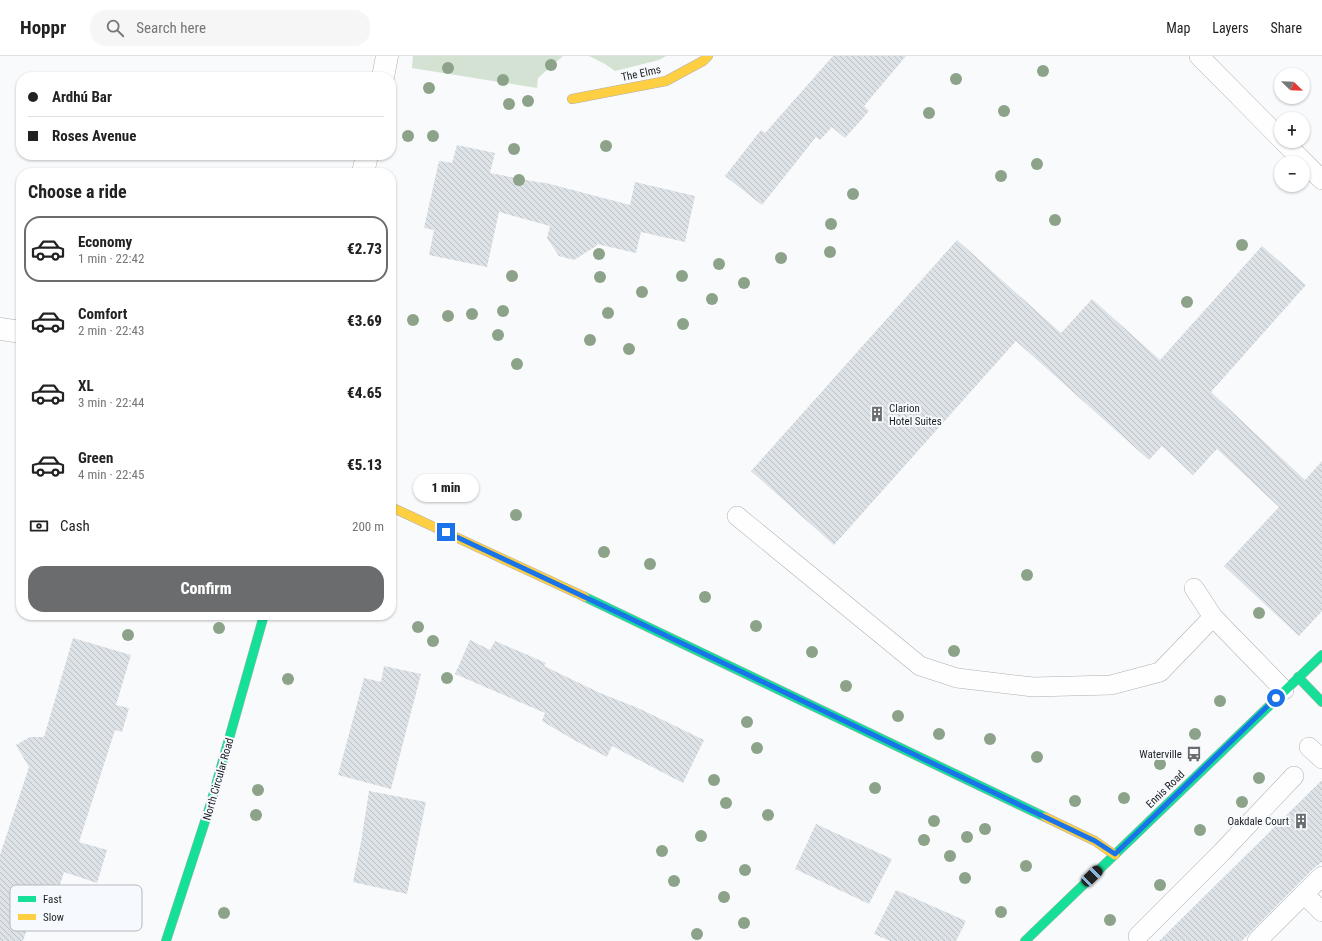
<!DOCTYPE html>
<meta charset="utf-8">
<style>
:root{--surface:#fff;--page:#f6f6f6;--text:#222;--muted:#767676;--line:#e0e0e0;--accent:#6a6c6e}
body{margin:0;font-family:"Roboto Condensed",sans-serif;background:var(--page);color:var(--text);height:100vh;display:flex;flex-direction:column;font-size:15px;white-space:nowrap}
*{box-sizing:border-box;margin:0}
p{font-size:13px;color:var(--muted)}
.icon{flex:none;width:22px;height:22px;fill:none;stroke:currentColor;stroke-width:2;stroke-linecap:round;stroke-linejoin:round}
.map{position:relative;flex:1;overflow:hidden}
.drawer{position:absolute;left:16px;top:112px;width:380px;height:452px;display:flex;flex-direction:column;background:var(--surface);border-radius:16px;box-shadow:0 1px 3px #0004}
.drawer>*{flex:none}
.hud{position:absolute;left:16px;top:16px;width:380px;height:88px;border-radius:16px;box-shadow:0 1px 3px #0004;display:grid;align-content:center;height:88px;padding:0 12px;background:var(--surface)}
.needle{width:26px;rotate:113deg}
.fabs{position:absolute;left:1274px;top:12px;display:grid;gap:8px}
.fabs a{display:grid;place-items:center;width:36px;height:36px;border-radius:50%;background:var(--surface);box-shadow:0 1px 3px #0004;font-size:20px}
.end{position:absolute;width:18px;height:18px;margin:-9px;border:5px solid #1a73e8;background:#fff;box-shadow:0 0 0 2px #fff}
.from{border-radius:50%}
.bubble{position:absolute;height:28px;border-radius:14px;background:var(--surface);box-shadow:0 1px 3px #0004;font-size:13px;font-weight:800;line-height:28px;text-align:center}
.car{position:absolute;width:12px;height:24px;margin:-12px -6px;border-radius:5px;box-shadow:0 0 3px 1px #0007;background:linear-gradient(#222 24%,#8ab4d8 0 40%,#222 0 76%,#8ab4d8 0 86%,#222 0)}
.hud b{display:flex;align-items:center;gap:14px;height:38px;font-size:15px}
.hud b+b{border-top:1px solid var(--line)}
.hud i{width:10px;height:10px;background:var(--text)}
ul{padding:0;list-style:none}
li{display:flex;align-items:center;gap:12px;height:66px;margin:0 8px 6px;padding:0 4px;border:2px solid transparent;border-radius:16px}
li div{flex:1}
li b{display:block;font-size:15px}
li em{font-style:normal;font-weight:800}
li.current{border-color:var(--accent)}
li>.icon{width:36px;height:36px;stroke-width:1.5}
h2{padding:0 12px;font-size:18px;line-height:48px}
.pay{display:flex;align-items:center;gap:10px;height:44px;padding:0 12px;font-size:15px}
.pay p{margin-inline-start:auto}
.primary-button{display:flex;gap:8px;margin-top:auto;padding:8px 12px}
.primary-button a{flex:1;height:46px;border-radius:16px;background:var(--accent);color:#fff;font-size:16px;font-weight:800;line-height:46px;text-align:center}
header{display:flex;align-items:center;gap:24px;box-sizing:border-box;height:56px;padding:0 20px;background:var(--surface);border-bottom:1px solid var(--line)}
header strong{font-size:19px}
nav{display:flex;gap:22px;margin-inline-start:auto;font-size:14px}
.search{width:280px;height:36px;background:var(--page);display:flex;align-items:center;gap:10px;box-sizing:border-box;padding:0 14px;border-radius:16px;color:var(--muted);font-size:15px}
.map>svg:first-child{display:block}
</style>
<header>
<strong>Hoppr</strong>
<div class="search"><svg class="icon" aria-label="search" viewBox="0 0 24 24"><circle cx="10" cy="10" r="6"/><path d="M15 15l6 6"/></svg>Search here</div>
<nav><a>Map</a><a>Layers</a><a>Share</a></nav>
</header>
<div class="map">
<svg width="1322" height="885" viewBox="0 0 1322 885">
<defs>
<pattern id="building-back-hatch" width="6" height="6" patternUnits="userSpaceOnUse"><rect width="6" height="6" fill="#dde2e6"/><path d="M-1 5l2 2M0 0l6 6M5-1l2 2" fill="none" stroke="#bdc1c5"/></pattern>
</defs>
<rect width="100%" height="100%" fill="#f8fafc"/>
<g fill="#d4e2d3">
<polygon points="413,0 563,0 538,22 537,32 412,12"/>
<polygon points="589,0 666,0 659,4 615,15 605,8"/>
</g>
<g fill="url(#building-back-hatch)">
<polygon points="833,0 906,0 864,50 869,55 845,82 832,71 820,84 816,81 762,149 725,120 761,74 765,77"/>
<polygon points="457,89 495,97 490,117 542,127 542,126 630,149 635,126 695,140 685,186 641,176 636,197 597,188 596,190 574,204 559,200 547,182 550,170 499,156 487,211 429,199 434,174 424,172 439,105 452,107"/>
<polygon points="957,184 1061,277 1092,243 1160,304 1262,190 1306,229 1211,336 1305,424 1322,405 1322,555 1299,580 1224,510 1279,451 1217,393 1193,419 1162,390 1149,404 1016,285 834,489 751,415"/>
<polygon points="73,582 131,599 116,649 129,652 122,676 115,674 79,786 107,794 97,827 64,816 53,852 36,846 23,885 0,885 0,799 29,711 16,689 30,681 44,681"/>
<polygon points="470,584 490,594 495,585 546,607 544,610 600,637 638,652 704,684 683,727 612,690 607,701 574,684 542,665 545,657 455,618"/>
<polygon points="384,610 421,618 391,733 338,719 364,622 381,626"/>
<polygon points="1322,724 1322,806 1314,812 1242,885 1159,885"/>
<polygon points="369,735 426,746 407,838 353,826 361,786"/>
<polygon points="816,768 892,803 869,848 795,813"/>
<polygon points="896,834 966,865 956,885 890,885 874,878"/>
</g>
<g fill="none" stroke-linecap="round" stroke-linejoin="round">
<defs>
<g id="lane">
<polyline points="1199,0 1281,83"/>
<polyline points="1283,85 1322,124"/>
<polyline points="737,460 920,610 957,622 1033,631 1111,629 1160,616 1213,561"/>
<polyline points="1194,532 1213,561 1284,634"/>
<polyline points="1309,691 1322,703"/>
<polyline points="1304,838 1322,856"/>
<polyline points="1138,880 1222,796 1294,720"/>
<polyline points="1257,885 1322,820"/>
</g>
<g id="street">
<polyline points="383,21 387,0"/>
<polyline points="363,117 367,99"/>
<polyline points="0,273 21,276"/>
</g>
<g id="fast">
<polyline points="585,541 1045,761"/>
<polyline points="1298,621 1322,646"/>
<polyline points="166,885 210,750 264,559"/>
<polyline points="1025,885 1322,599"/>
</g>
<g id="slow">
<polyline points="572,43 666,25 703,5 708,0"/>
<polyline points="391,451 585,541"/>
<polyline points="1045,761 1095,785 1115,799"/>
</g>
</defs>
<use href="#lane" stroke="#afb0b2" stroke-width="20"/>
<use href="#street" stroke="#afb0b2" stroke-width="23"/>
<use href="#fast" stroke="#afb0b2" stroke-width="10"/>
<use href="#slow" stroke="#afb0b2" stroke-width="10"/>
<use href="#lane" stroke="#fefeff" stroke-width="19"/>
<use href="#street" stroke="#fefeff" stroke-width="22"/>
<use href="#fast" stroke="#16e098" stroke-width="9"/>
<use href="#slow" stroke="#ffcf43" stroke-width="9"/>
</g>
<g fill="#8ca38a">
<circle cx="551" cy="9" r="6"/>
<circle cx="448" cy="12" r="6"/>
<circle cx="1043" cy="15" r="6"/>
<circle cx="956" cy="23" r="6"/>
<circle cx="503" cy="24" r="6"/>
<circle cx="429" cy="32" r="6"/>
<circle cx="528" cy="45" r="6"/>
<circle cx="509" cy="48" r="6"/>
<circle cx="1004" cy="55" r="6"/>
<circle cx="929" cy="57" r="6"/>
<circle cx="408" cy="80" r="6"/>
<circle cx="433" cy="80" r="6"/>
<circle cx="606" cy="90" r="6"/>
<circle cx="514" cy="93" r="6"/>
<circle cx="1037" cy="108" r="6"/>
<circle cx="1001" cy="120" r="6"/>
<circle cx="519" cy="124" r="6"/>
<circle cx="853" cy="138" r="6"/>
<circle cx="1055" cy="164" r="6"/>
<circle cx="831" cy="168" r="6"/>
<circle cx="1242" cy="189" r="6"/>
<circle cx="830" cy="196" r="6"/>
<circle cx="599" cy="198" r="6"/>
<circle cx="781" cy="202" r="6"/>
<circle cx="719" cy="208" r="6"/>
<circle cx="512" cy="220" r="6"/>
<circle cx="682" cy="220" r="6"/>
<circle cx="600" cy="221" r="6"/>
<circle cx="744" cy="227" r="6"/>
<circle cx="642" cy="236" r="6"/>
<circle cx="712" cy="243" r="6"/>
<circle cx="1187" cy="246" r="6"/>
<circle cx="503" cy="255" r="6"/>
<circle cx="608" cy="257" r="6"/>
<circle cx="472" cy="258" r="6"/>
<circle cx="448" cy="260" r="6"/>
<circle cx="413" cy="264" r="6"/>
<circle cx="683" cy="268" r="6"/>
<circle cx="498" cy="279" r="6"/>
<circle cx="590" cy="284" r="6"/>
<circle cx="629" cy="293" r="6"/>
<circle cx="517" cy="308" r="6"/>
<circle cx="516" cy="459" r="6"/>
<circle cx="604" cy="496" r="6"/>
<circle cx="650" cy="508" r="6"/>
<circle cx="1027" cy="519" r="6"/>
<circle cx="705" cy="541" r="6"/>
<circle cx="1259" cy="557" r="6"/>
<circle cx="756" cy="570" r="6"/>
<circle cx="418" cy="571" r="6"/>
<circle cx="219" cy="572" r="6"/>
<circle cx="128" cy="579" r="6"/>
<circle cx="433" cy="585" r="6"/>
<circle cx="954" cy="595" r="6"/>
<circle cx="812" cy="596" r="6"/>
<circle cx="447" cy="622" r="6"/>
<circle cx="288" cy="623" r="6"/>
<circle cx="846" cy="630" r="6"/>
<circle cx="1220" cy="645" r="6"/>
<circle cx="898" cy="660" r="6"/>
<circle cx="747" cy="666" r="6"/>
<circle cx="939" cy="678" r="6"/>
<circle cx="1195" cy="678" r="6"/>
<circle cx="990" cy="683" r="6"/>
<circle cx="757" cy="692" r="6"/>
<circle cx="1037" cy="701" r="6"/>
<circle cx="1160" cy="708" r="6"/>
<circle cx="1259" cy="722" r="6"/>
<circle cx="714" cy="724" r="6"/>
<circle cx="875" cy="732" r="6"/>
<circle cx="258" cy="734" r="6"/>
<circle cx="1124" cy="742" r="6"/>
<circle cx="1075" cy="745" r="6"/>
<circle cx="1242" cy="746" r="6"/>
<circle cx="726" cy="747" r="6"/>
<circle cx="256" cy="759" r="6"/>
<circle cx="768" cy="759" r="6"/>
<circle cx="934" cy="765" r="6"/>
<circle cx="985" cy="773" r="6"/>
<circle cx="1200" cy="774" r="6"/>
<circle cx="701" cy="780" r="6"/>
<circle cx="967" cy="781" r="6"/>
<circle cx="924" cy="784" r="6"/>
<circle cx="662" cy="795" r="6"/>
<circle cx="950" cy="800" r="6"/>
<circle cx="1026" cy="810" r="6"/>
<circle cx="745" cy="814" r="6"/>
<circle cx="965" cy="822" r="6"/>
<circle cx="674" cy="825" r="6"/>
<circle cx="1160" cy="829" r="6"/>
<circle cx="724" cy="841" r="6"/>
<circle cx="1001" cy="856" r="6"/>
<circle cx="224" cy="857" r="6"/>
<circle cx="1110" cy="864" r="6"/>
<circle cx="744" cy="867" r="6"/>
<circle cx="697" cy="878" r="6"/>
</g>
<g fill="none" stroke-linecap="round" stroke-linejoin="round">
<polyline stroke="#1a73e8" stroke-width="5" points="446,476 625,560 1095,785 1115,798 1276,642"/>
</g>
<defs>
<symbol id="building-bare" viewBox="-9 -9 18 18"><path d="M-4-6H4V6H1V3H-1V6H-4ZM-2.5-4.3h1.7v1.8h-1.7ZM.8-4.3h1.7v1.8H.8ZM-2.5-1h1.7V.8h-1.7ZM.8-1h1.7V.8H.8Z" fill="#6a6c6e" stroke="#f6fafe" stroke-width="2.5" paint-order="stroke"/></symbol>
<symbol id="bus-bare" viewBox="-9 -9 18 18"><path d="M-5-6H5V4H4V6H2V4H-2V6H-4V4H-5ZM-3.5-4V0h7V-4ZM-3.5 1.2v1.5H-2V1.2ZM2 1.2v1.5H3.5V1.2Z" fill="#6a6c6e" stroke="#f6fafe" stroke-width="2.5" paint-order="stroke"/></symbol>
</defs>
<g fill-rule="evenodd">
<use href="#building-bare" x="866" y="347" width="22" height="22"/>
<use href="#bus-bare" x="1183" y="687" width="22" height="22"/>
<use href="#building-bare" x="1290" y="754" width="22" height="22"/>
</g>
<g text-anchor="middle" stroke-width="4" stroke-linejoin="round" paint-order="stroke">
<g font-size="11" fill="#1e1f21" stroke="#f6fafe">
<text transform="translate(641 17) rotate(-12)" y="4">The Elms</text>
<text transform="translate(218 723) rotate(-74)" y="4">North Circular Road</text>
<text transform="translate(1165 733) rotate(-44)" y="4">Ennis Road</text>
</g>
<g font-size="11" fill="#1e1f21" stroke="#f6fafe" text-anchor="end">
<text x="889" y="356" text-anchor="start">Clarion<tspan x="889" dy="13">Hotel Suites</tspan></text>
<text x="1182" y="702">Waterville</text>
<text x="1289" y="769">Oakdale Court</text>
</g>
</g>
<rect x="10" y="829" width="132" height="46" rx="6" fill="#f6fafe" stroke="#b5b8bc" stroke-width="1"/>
<rect x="18" y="840" width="18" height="6" fill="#16e098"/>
<rect x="18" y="858" width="18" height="6" fill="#ffcf43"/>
<g font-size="11" fill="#1e1f21">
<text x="43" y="847">Fast</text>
<text x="43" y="865">Slow</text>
</g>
</svg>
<div class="fabs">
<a><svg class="needle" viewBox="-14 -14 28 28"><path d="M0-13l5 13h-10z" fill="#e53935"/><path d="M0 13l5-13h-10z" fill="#767676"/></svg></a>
<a>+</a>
<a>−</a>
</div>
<i class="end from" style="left:1276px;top:642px"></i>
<i class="end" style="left:446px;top:476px"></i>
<div class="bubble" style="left:413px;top:418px;width:66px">1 min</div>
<i class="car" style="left:1092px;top:820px;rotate:46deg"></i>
<div class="hud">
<b><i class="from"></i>Ardhú Bar</b>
<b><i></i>Roses Avenue</b>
</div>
<section class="drawer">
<h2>Choose a ride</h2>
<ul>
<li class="current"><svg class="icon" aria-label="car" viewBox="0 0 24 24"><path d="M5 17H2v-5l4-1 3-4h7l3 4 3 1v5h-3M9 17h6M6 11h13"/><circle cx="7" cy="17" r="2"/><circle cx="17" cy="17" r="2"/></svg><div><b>Economy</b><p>1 min · 22:42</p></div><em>€2.73</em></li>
<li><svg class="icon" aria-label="car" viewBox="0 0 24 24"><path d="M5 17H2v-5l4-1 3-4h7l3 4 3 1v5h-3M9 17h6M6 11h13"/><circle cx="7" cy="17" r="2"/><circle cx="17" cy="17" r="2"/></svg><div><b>Comfort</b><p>2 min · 22:43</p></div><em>€3.69</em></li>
<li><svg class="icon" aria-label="car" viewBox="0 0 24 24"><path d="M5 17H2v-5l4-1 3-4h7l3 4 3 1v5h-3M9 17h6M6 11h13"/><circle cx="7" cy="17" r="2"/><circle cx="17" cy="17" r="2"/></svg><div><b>XL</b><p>3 min · 22:44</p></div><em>€4.65</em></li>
<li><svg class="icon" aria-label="car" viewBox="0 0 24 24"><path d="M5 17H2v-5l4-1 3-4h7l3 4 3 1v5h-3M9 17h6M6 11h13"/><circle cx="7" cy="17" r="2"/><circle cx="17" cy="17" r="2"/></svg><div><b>Green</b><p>4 min · 22:45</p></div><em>€5.13</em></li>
</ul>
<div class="pay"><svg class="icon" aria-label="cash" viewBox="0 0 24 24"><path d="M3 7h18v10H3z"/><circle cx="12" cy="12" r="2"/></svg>Cash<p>200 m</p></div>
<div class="primary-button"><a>Confirm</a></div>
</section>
</div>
